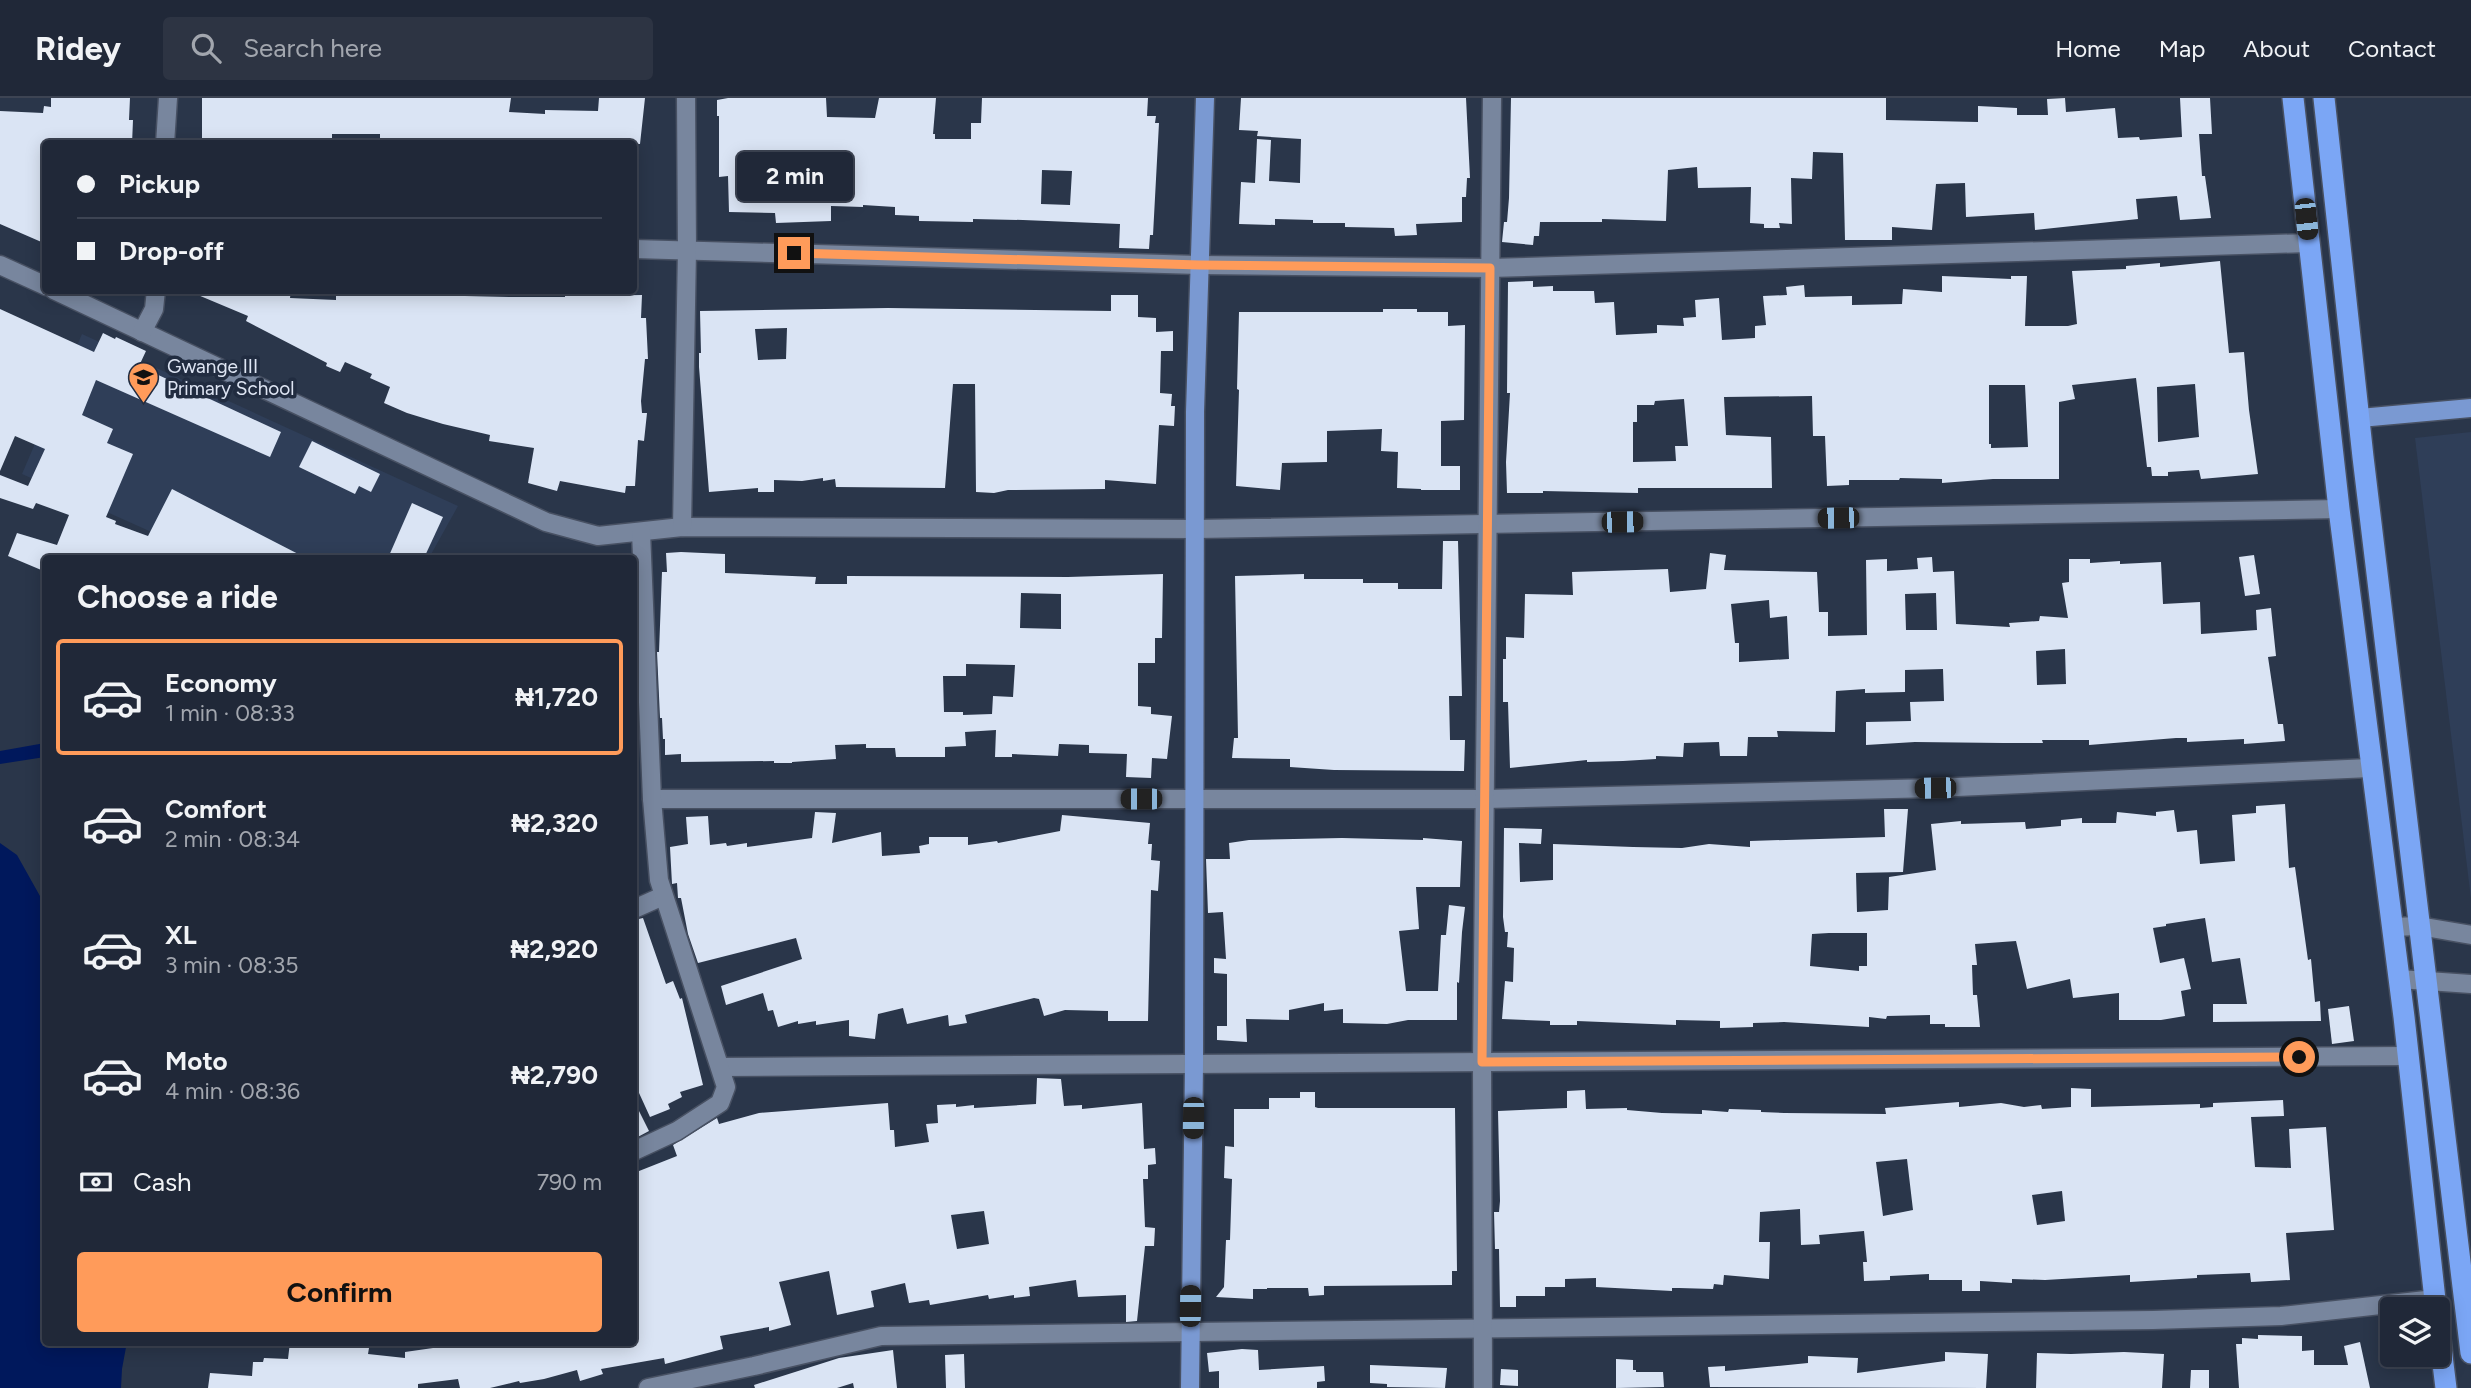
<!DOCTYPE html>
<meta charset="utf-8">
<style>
:root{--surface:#202838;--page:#2d3443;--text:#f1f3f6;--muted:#a2a6ae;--line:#3d4453;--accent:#ff9b5a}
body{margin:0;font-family:Figtree,sans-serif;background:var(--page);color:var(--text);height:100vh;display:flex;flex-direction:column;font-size:26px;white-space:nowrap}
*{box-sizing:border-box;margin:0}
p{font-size:23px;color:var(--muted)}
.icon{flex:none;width:38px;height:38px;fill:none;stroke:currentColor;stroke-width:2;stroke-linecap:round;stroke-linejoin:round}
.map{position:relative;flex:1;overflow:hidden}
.drawer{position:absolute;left:42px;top:457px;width:595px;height:791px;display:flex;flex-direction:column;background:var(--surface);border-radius:7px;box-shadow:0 4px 18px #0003,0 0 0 2px var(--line)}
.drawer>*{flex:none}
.guide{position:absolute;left:42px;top:42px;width:595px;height:154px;border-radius:7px;box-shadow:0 4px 18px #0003,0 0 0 2px var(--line);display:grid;align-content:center;height:154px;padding:0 35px;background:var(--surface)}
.controls{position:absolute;left:2380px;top:1199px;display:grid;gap:14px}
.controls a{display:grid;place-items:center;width:70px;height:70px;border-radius:7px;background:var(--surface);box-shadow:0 4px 18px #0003,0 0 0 2px var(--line);font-size:35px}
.end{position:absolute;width:32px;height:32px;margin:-16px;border:9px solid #ff9b5a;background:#111;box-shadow:0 0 0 4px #111}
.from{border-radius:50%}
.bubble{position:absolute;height:49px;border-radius:7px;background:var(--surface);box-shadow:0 4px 18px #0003,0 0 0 2px var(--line);font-size:23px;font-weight:700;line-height:49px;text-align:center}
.car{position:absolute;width:21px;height:42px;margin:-21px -10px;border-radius:9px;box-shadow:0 0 5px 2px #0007;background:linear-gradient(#222 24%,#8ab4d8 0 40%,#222 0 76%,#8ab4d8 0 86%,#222 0)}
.guide b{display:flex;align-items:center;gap:24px;height:66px;font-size:26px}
.guide b+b{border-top:2px solid var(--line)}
.guide i{width:18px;height:18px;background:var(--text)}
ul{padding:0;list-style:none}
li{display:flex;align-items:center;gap:21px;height:116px;margin:0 14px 10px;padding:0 21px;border:4px solid transparent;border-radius:7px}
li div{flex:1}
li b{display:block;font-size:26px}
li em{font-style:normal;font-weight:700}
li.selected{border-color:var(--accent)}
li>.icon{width:63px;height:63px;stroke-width:1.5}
h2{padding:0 35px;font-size:32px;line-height:84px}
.pay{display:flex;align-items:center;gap:18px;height:77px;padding:0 35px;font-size:26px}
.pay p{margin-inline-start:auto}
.action{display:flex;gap:14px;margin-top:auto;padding:14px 35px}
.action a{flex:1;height:80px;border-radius:7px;background:var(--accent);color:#111;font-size:28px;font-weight:700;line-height:80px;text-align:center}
header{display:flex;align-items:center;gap:42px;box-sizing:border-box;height:98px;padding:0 35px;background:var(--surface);border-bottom:2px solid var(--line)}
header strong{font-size:33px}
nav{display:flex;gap:38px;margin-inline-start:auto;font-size:24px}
.search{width:490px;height:63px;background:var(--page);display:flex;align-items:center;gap:18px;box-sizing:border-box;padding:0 24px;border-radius:7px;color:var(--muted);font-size:26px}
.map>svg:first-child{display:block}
</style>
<header>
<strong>Ridey</strong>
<div class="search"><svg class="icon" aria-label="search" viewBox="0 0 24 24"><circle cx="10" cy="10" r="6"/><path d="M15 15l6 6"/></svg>Search here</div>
<nav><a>Home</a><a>Map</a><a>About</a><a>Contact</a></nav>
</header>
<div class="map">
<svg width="2471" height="1290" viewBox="0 0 2471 1290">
<rect width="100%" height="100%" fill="#2a364a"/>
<g fill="#2f3e58">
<polygon points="82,236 458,408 429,460 205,460 185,449 22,376"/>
<polygon points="2471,334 2471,801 2415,340"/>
</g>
<g fill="#00185c">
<polygon points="45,645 45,659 0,666 0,653"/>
<polygon points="0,745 17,757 45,807 46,1244 127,1244 122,1271 121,1290 0,1290"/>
</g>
<g fill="#dae4f4" fill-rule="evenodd">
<polygon points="51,0 130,0 129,22 133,22 132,46 46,46 46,146 0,126 0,13 43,15 44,8 51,9"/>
<polygon points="202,0 511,0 509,14 545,16 545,12 598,13 599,0 645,0 640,46 380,46 380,36 332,36 332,46 202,46"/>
<path d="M728 0H826L827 19 875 20 879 0H936L933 36H935V41H971V25H981L982 0H1148L1147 18H1156L1155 25H1159L1153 137H1150L1149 151 1119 150 1120 126 1023 122 973 121V124L919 123V118L895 117V109L863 107V109L831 108V123L776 125 775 115 729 114 728 78 719 79V18H717V2ZM840 53 841 84 805 85 804 55ZM1042 72 1072 73 1070 107 1041 106Z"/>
<polygon points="1241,0 1466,0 1470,80 1467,80 1466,99 1462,99 1462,124 1416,126 1417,137 1395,138 1394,130 1345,129 1345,125 1313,125 1313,122 1275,121 1275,127 1239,126 1241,84 1255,85 1257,41 1271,42 1269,83 1300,85 1300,82 1301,41 1257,38 1258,33 1239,32"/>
<polygon points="1511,0 1886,0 1886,22 1978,24 1978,8 2017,10 2017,17 2048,17 2047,1 2065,0 2066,14 2115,10 2118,40 2139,39 2140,42 2182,39 2180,0 2210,0 2212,36 2199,36 2202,78 2205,78 2211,120 2180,122 2177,98 2136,101 2138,121 2035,132 2034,115 1966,119 1965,85 1936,86 1932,132 1892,129 1892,142 1845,142 1843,55 1813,54 1812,81 1791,80 1792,126 1779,125 1780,130 1764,130 1764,126 1750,125 1751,89 1698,90 1697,69 1668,72 1666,123 1602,121 1602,124 1540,124 1539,138 1534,138 1533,147 1502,144 1504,124 1507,124 1509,100"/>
<path d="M2220 163 2229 255 2244 254 2249 312 2258 376 2201 381 2199 372 2168 374V378H2152L2151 369H2147L2136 280 2072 287 2075 301 2059 304V381H1993L1942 385V381L1900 380 1899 382H1849V387L1827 388 1825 338H1813L1812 298 1724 299 1726 337 1771 339 1772 390H1638V395L1543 393V395H1507L1506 364 1510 295H1507L1508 184 1533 183V189L1553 188V193H1594L1595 205 1614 204 1616 237 1657 235V227L1684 228 1683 220 1696 219 1695 202 1719 200 1722 242 1755 240V228L1766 227 1763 198 1787 197 1786 189 1804 187 1805 199 1852 198V207L1902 206 1903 191 1942 194V178L2011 181V178H2027L2025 228H2068L2077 226 2072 173 2126 171V168L2160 165V169ZM2195 286 2199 339 2158 344 2157 289ZM1989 287H2025L2028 349 1991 350V346H1989ZM1684 301 1688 348H1675L1676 363 1633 364V324H1637V307H1654L1655 303Z"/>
<polygon points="186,192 291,192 290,200 336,202 336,192 465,192 465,198 509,199 565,199 565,192 581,192 581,198 642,197 641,220 646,220 648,261 645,261 641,303 642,315 647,315 644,343 638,342 635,388 626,388 625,395 560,383 557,393 528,385 534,350 489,343 490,337 443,326 407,315 384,305 390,289 370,280 372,276 345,264 340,274 326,268 327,265 246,223 248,218"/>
<path d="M1111 197H1138V219L1156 220V234L1173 233V253H1161L1160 295 1172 296 1171 308H1175L1174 328 1159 327 1156 386 1105 382V391L1008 392 994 395 976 394 975 286H953L945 390 836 389 835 381 823 383V380L802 383 774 382V394H758V390L709 394 699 269V255H701L700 213 888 210 1111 213ZM787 230 786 261 758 262 755 231Z"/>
<polygon points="0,211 94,254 103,235 115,241 116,239 146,253 139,268 281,334 270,359 96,282 82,317 113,331 107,345 133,356 106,419 116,423 115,426 148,438 172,391 306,460 46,460 46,474 8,458 17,435 57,447 69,417 36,405 33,411 0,400 0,377 28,388 45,351 15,338 0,373"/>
<polygon points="1383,211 1417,211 1417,214 1448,214 1448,228 1465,227 1464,322 1441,323 1441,368 1460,368 1460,392 1421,392 1421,391 1397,390 1398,354 1381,353 1382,331 1327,333 1327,364 1282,365 1280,392 1236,388 1239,292 1237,291 1239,214 1383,214"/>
<polygon points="312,343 380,376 371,394 359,388 355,396 299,369"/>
<polygon points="412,405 443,419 424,460 388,460"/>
<polygon points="1443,443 1458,443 1462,598 1449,598 1450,642 1465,642 1464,673 1334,672 1290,669 1290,661 1232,660 1234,640 1238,640 1235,478 1304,476 1304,481 1363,481 1363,485 1398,485 1398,491 1442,491"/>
<path d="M681 454 725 456V475L816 479 815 486H847V478L1068 479 1163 476 1162 540H1155V565H1138V608L1151 609V616L1172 618 1167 661 1152 660 1151 680 1126 679 1127 656 1089 655V647L1059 646 1058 658 1012 656V659H995L996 632 965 634 966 648 945 649V659H896L895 650H866V646L835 647 836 661 792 664V665H774V663L681 664V656L665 657V641H663L662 620H660L657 554H659L662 474H667L666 455ZM1021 495 1061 496V531L1020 530ZM966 566 1015 567 1013 599 993 598 992 616 963 617V614H944L943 578H966Z"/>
<path d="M1710 455 1726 457 1724 472 1817 474 1819 514H1828V538L1867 537 1866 462 1887 461V473L1918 471 1917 460 1932 459 1933 474 1954 473 1956 526 2010 529 2009 525 2039 523 2040 518 2068 520 2062 485 2069 484V461H2090V465L2120 463V466L2161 464 2163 506 2200 504 2201 536 2257 532 2256 512 2271 510 2276 558 2268 559 2278 626H2283L2285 643 2244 646V641L2187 644V640H2176L2089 647V642H2042L2043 645H2003L1915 644 1866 647V624L1911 623 1910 604 1944 603 1943 571 1905 572V594L1865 595V591L1836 593 1835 634 1777 633 1778 639H1748L1747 658H1720L1719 644 1684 645 1683 659 1656 658V661L1623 663 1587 664V662L1510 670 1508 604H1503V561H1506V539L1524 540 1525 496 1573 497 1572 474 1668 471 1670 494 1706 491ZM1936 495 1937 532H1906L1905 496ZM1769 502 1770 520 1787 518 1789 561 1739 564V545H1735L1731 506ZM2065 551 2066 586 2037 587 2036 553Z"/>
<polygon points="2254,457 2260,496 2245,498 2239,459"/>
<path d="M2285 706 2289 770 2295 769 2308 862 2311 861 2315 904 2320 903 2321 923 2213 924V906H2247L2240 860 2212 864 2205 820 2166 826V828L2153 830 2160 865 2184 860 2191 891 2181 893 2185 918 2161 922H2119V895L2073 900 2070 881 2027 891 2016 843 1975 846 1977 867H1972L1973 897H1977L1980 929H1945V926H1930V917L1887 918 1886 921 1869 919V929L1784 924 1753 925V929L1720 930V923L1676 922V927L1577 923V927H1550V923L1502 921 1505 883 1513 884 1514 850 1507 849 1508 834H1505L1503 819 1504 730 1542 731 1541 746 1519 745 1520 784 1553 782V746L1633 749 1682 750 1709 746 1750 749V743L1885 739 1884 711H1908L1903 774 1856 775 1857 814 1888 812 1889 779 1936 772 1931 726 1961 723V726L2025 724 2026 731 2061 728V722L2082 720V725H2116L2117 714 2156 718V714L2174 712 2177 734 2197 732 2200 766 2235 763 2232 717 2256 715V708ZM1829 835H1867V868H1859V873L1810 868 1812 836Z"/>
<polygon points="815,714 836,715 832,745 881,734 882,758 920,755 919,748 929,746 929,739 968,739 968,747 997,743 998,745 1060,733 1062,717 1150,725 1148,746 1152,746 1151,762 1160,763 1158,793 1151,792 1148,923 1108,923 1108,913 1065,912 1044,918 1039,901 1034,900 965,917 967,925 949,928 948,917 907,926 903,910 878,916 875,941 849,938 849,922 816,927 816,923 798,926 798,923 778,929 773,912 768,913 763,895 726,907 721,888 802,861 796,840 698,865 688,836 681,800 678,800 677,785 672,786 670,749 688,746 686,719 708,718 710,747 726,745 727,748 747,745 747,749 812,740"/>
<polygon points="1342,740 1423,742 1423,740 1462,743 1460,789 1416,789 1419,831 1399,833 1406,893 1438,893 1441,837 1446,837 1449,807 1465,809 1462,834 1459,885 1457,884 1457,922 1408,922 1387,926 1343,925 1343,911 1324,913 1324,905 1289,912 1289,922 1246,921 1247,944 1217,942 1217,928 1227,928 1227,876 1214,875 1214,860 1226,861 1223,814 1208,815 1206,761 1230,761 1229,745 1249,742"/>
<polygon points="643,820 666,886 673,883 680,901 682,900 703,987 680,994 682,999 668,1006 670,1011 650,1019 634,984 634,822"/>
<polygon points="2349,908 2354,943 2332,946 2328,911"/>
<path d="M1037 980 1061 981 1064 1008 1082 1007V1011L1142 1005 1144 1051 1155 1050 1156 1066 1148 1067V1081H1143L1145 1129 1155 1130 1154 1148H1145L1137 1223 1126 1224V1197L1078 1199 1076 1182 1029 1189 1030 1198 1014 1200V1197L989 1201 988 1197 930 1207 929 1202 909 1205 905 1185 871 1193 874 1209 837 1217 829 1173 779 1184 791 1227 769 1233V1229L720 1238 723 1251 665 1266 664 1260 601 1271 603 1276 580 1283 577 1272 544 1281 520 1285 519 1283 490 1290H460L458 1281 418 1286V1290H208L210 1275 252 1278 253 1264H263L264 1260 288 1261 290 1244H370L368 1256 405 1260V1254L475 1244H635L634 1075 677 1058 673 1047 717 1020 719 1026 759 1015 888 1005 890 1032H894L895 1049 929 1044 926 1026 938 1025 937 1007 956 1006V1009L974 1007V1010L1036 1006ZM984 1113 989 1146 957 1151 951 1117Z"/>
<path d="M2071 990 2091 991V1009L2200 1006V1010L2213 1009V1005L2283 1002 2284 1018 2251 1019 2255 1069 2291 1070 2289 1031 2326 1029 2334 1132 2286 1135 2290 1182 2251 1184 2250 1175 2197 1177V1180L2130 1184V1177L2045 1182 2012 1181V1185L1980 1183V1193H1962V1182H1929V1176L1890 1178V1182L1864 1183 1863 1164H1867L1864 1133 1819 1137 1820 1146 1801 1147 1800 1111 1760 1114 1759 1144H1770L1769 1181 1724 1177 1723 1187 1714 1186 1713 1191 1679 1190H1672V1193L1596 1189V1180L1565 1181V1189H1545V1198H1516V1209H1500L1499 1151H1495L1494 1114H1499L1500 1103 1498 1013 1567 1010V993L1585 992 1586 1011 1627 1010V1012L1662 1015 1702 1016V1012L1728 1014 1729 1011 1761 1012V1014L1784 1015 1886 1016 1885 1010 1959 1004V1009L2001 1005 2024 1009 2041 1007 2042 1011 2071 1009ZM1907 1061 1913 1112 1883 1118 1876 1064ZM2062 1093 2065 1123 2037 1127 2032 1097Z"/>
<polygon points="1300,994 1315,994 1315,1009 1318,1010 1455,1010 1457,1173 1452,1173 1452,1187 1324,1188 1324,1197 1309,1198 1308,1190 1267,1190 1267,1191 1253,1191 1253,1201 1216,1199 1224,1189 1226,1142 1230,1142 1232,1081 1224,1080 1225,1048 1234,1049 1234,1011 1269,1011 1269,1000 1300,1000"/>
<polygon points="634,1003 649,1033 634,1041"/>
<polygon points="2258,1237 2302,1238 2302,1253 2314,1252 2314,1267 2348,1267 2344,1248 2360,1244 2370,1290 2239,1290 2236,1246 2242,1246 2242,1240 2258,1241"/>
<polygon points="1242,1251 1258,1252 1259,1272 1324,1268 1325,1283 1317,1284 1317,1290 1219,1290 1219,1273 1209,1274 1207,1255"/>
<polygon points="893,1252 897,1290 854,1290 853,1285 837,1290 755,1290 754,1287 839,1260"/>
<polygon points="1945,1254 1988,1256 1986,1290 1710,1289 1708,1269 1725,1268 1725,1273 1808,1265 1808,1258 1858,1260 1857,1275 1945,1263"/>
<polygon points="2124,1254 2164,1256 2162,1290 2036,1290 2037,1255 2071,1256"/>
<polygon points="964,1256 965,1290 946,1290 945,1257"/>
<polygon points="1616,1261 1633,1262 1633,1272 1636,1272 1636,1274 1663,1274 1664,1289 1616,1290"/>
<polygon points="1370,1267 1447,1270 1445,1290 1387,1289 1387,1286 1370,1285"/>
<polygon points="1501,1271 1518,1272 1518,1288 1500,1287"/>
<polygon points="2191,1272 2209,1272 2209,1290 2190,1290"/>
</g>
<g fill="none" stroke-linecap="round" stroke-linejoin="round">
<defs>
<g id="minor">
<polyline points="165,46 168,0"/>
<polyline points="634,151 1199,167 1490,170 2308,145"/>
<polyline points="0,167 46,188"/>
<polyline points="54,192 546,424 598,438 682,429 1196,431 2339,411"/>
<polyline points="142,234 154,211 156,192"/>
<polyline points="682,429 687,152 686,0"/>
<polyline points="652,701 1486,701 1935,690 2370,670"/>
<polyline points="634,811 663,798"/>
<polyline points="2392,829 2419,828 2471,837"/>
<polyline points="2399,881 2471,886"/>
<polyline points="720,969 2407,958"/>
<polyline points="634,1053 677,1033 720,1005 726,989 659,782 652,701 641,434"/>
<polyline points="648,1290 754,1268 881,1238 2153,1222 2281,1218 2435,1201"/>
<polyline points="1483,1290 1482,964 1492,0"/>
</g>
<g id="major">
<polyline points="2360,320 2471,310"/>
<polyline points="1190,1290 1194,966 1195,314 1205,0"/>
</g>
<g id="highway">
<polyline points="2293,0 2339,411 2404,919 2436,1211"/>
<polyline points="2324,0 2363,359 2471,1255"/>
<polyline points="2438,1225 2446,1290"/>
</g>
</defs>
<use href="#minor" stroke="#485163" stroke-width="21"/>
<use href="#major" stroke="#485163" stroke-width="21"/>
<use href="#highway" stroke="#485163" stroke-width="24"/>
<use href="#minor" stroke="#78869e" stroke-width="18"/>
<use href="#major" stroke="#7a99d2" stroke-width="18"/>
<use href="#highway" stroke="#7ba6f5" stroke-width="21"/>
</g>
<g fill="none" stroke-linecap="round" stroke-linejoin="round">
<polyline stroke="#ff9b5a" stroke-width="9" points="794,155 1199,167 1490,170 1482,964 2299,959"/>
</g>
<defs>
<symbol id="school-pin" viewBox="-11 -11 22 30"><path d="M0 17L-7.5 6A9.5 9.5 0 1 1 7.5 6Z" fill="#ff9b5a" stroke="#212c40"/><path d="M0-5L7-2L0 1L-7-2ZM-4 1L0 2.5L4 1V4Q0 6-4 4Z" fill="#111"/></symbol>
</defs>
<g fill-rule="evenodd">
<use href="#school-pin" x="126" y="262" width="35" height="47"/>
</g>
<g text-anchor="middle" stroke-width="7" stroke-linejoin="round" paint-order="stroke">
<g font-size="19" fill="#dee5f3" stroke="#212c40" text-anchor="start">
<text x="167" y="275">Gwange III<tspan x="167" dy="22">Primary School</tspan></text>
</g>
</g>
</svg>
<div class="controls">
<a><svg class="icon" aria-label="layers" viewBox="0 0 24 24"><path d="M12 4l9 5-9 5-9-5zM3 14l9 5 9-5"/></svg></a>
</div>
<i class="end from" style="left:2299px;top:959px"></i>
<i class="end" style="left:794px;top:155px"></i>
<div class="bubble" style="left:737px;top:54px;width:116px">2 min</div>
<i class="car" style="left:2306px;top:121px;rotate:174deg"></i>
<i class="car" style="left:1838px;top:420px;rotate:269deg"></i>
<i class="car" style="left:1622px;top:424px;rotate:89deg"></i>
<i class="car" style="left:1935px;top:690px;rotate:269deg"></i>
<i class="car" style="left:1141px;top:701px;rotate:270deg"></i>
<i class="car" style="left:1193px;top:1020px;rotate:181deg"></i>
<i class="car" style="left:1190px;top:1208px;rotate:1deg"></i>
<div class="guide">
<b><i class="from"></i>Pickup</b>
<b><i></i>Drop-off</b>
</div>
<section class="drawer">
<h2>Choose a ride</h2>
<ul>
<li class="selected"><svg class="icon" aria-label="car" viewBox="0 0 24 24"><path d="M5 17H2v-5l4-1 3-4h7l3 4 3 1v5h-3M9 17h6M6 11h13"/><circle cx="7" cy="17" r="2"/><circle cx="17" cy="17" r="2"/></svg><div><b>Economy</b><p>1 min · 08:33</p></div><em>₦1,720</em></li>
<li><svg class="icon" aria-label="car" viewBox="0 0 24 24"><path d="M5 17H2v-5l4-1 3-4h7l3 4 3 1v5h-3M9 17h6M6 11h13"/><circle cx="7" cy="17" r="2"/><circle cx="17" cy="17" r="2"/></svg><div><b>Comfort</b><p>2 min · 08:34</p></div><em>₦2,320</em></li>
<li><svg class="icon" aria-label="car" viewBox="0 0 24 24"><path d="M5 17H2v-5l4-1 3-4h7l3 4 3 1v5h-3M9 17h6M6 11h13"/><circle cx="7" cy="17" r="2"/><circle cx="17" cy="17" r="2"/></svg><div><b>XL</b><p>3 min · 08:35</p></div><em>₦2,920</em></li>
<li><svg class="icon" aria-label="car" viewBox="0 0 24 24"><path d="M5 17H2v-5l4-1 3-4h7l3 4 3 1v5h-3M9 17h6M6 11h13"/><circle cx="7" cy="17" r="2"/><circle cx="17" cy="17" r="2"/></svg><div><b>Moto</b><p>4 min · 08:36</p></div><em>₦2,790</em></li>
</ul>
<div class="pay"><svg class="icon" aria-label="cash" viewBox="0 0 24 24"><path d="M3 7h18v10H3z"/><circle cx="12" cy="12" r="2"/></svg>Cash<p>790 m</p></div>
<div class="action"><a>Confirm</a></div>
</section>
</div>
